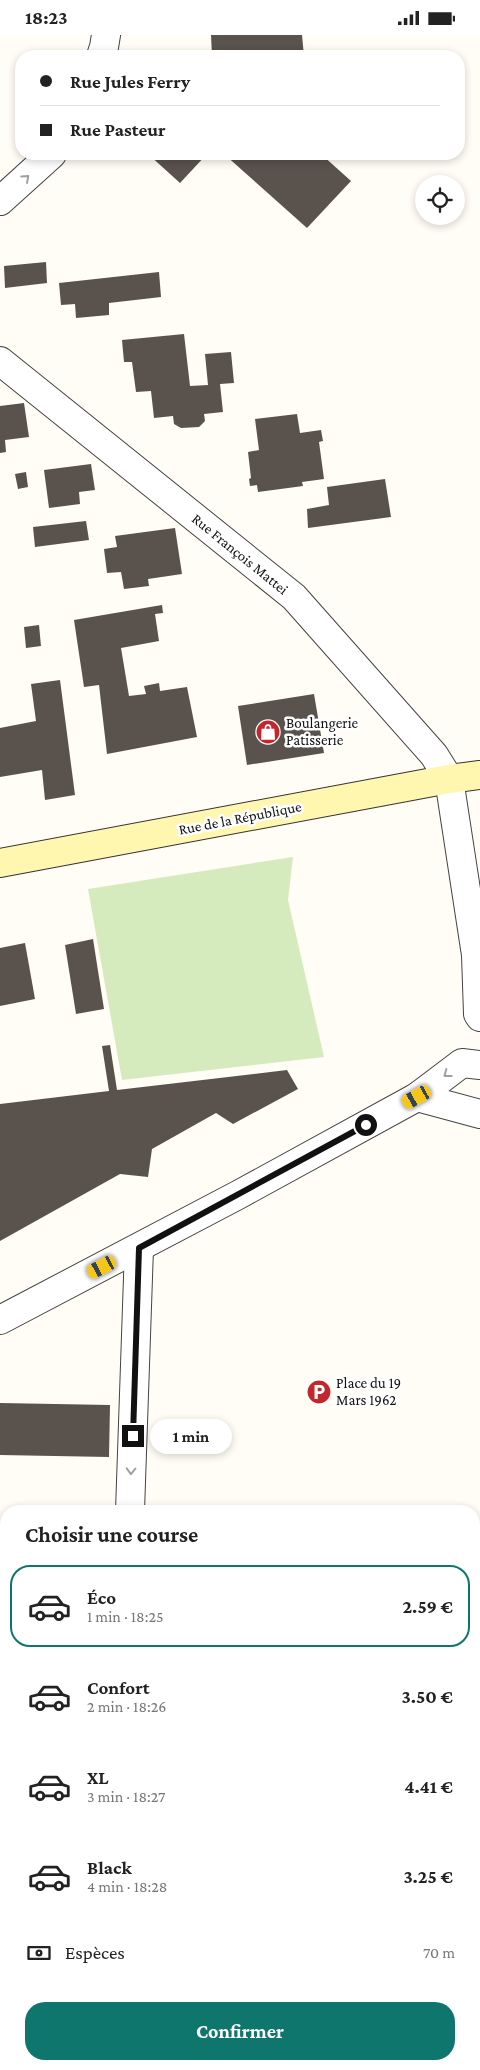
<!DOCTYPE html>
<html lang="fr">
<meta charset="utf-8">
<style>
:root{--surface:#fff;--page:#f2f2f2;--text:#222;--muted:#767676;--line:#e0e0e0;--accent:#0f766e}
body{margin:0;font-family:"Crimson Pro",serif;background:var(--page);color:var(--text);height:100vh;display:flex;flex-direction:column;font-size:19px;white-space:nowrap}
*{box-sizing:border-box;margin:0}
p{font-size:16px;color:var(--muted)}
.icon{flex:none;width:28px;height:28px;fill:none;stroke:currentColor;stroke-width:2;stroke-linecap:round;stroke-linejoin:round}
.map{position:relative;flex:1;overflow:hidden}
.panel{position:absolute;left:0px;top:1470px;width:480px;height:565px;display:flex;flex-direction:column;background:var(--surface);border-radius:20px 20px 0 0;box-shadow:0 2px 8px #0003}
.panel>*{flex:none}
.hud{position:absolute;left:15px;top:15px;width:450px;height:110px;border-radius:20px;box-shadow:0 2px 8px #0003;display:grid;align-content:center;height:110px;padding:0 25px;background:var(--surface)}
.buttons{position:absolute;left:415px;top:140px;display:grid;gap:10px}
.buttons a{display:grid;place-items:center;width:50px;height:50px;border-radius:50%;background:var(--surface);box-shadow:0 2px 8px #0003;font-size:25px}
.end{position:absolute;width:22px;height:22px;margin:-11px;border:6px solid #111;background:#fff;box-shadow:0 0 0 2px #fff}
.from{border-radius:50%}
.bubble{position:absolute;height:35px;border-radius:18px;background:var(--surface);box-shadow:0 2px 8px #0003;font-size:16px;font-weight:700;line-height:35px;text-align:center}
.car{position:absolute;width:15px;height:30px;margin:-15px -8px;border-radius:6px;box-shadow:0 0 4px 1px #0007;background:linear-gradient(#f5c518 24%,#345 0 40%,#f5c518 0 76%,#345 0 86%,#f5c518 0)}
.hud b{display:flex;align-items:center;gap:18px;height:48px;font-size:19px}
.hud b+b{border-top:1px solid var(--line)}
.hud i{width:12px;height:12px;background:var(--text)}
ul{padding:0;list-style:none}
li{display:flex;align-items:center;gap:15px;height:82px;margin:0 10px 8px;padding:0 15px;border:2px solid transparent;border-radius:20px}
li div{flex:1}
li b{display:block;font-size:19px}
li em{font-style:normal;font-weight:700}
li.active{border-color:var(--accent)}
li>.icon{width:45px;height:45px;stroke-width:1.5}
h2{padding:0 25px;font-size:22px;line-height:60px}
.pay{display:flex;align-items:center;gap:12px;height:55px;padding:0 25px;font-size:19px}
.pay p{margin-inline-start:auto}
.cta{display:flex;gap:10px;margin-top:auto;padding:10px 25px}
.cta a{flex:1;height:58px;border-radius:20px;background:var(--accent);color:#fff;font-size:20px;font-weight:700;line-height:58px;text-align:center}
.status{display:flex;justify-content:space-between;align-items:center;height:35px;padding:0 25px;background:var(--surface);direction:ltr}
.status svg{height:14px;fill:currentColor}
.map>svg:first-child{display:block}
</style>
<div class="status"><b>18:23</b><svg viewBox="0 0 49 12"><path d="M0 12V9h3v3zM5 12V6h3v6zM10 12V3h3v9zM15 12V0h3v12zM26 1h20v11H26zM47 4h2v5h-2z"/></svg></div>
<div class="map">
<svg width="480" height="2035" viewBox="0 0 480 2035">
<rect width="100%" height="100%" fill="#fffdf5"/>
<polygon fill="#d5ebbd" points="293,822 288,865 324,1022 122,1045 88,854"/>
<g fill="#5a524d">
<polygon points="211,0 302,0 304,21 212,21"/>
<polygon points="148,119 207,119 180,148"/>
<polygon points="224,119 321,119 351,146 307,193"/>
<polygon points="46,227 47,248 5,253 4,231"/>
<polygon points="159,237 161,262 109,268 109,280 76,283 75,269 61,270 59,248"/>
<polygon points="184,299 190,351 208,350 205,319 231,317 234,348 220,349 223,377 204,379 205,386 199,392 181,393 174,389 173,381 154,383 151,356 136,357 132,327 124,327 122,305"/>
<polygon points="24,368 29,402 5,405 6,417 0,418 0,371"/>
<polygon points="297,379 300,398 321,395 323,406 319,407 324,444 302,447 303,451 258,457 257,450 250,451 249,444 251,443 248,417 259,415 255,384"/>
<polygon points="91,429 95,455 79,457 80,469 49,473 44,435"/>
<polygon points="26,437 28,452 18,454 15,439"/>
<polygon points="385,444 391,482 308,493 307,474 329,470 327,452"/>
<polygon points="86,486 89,505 35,512 33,492"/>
<polygon points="175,493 182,539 148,544 149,551 124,554 121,537 107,538 104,514 117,512 115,501"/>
<polygon points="162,570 163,578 155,579 159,606 121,613 129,661 146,659 144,651 159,648 160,656 187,652 197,702 107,719 99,650 84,652 74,585"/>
<polygon points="39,590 41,611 26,613 24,592"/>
<polygon points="60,645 75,760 45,765 42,735 0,742 0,693 36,686 31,649"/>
<polygon points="314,659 324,718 247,730 238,671"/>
<polygon points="93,904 104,974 76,979 65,910"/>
<polygon points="25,908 35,964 0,971 0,913"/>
<polygon points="110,1010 117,1055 287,1035 298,1054 233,1089 216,1078 152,1114 148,1142 120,1139 0,1206 0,1069 109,1056 102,1011"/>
<polygon points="0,1368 110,1370 109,1422 0,1420"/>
<polygon points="0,1703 6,1703 6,1877 0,1875"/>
<polygon points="480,2004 480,2024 474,2022"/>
<polygon points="204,2029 231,2029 229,2035 222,2035"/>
<polygon points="275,2029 397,2029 395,2035 274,2035"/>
</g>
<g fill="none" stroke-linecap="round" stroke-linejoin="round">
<defs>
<g id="street">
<polyline points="101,21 104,12 106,0"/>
<polyline points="0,166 52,119"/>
<polyline points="0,326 294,562 434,720 449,744 476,920 478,979 480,982"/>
<polyline points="417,1062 480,1079"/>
<polyline points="0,1285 238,1160 417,1062 462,1028 480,1030"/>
<polyline points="130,1476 139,1213"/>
<polyline points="474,1818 480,1819"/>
<polyline points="474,1924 480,1901"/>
<polyline points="474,1959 480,1961"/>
<polyline points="440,2035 442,2029"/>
</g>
<polyline id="secondary" points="0,828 449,744 480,740"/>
</defs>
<use href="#street" stroke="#444" stroke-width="30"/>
<use href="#secondary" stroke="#333" stroke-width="30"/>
<use href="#street" stroke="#fff" stroke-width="28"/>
<use href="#secondary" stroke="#fff6b0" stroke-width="28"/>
</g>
<defs><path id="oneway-chevron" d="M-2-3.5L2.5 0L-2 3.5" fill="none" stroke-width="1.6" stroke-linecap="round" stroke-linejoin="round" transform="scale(1.25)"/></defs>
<g stroke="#a0a0a0">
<use href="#oneway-chevron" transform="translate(26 143) rotate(-42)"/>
<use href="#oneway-chevron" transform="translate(447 1039) rotate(143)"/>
<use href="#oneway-chevron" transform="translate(131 1436) rotate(92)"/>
</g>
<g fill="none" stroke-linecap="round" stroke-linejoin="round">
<polyline stroke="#111" stroke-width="6" points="133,1401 139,1213 366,1090"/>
</g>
<defs>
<symbol id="shop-disc" viewBox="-11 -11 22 22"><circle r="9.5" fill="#c4262e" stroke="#fff"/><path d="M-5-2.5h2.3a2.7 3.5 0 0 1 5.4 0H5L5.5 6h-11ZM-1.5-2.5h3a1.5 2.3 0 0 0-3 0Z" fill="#fff"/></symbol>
<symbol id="parking-disc" viewBox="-11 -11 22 22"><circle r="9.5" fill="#c4262e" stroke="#fff"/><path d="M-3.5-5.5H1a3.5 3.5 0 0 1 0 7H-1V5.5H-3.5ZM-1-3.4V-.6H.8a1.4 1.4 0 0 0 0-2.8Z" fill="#fff"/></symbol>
</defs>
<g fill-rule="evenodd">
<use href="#shop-disc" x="254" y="683" width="28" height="28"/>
<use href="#parking-disc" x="305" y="1343" width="28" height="28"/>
</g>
<g text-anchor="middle" stroke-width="5" stroke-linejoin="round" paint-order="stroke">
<g font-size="15" fill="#111" stroke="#fff">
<text transform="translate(240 519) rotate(39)" y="5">Rue François Mattei</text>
<text transform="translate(240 783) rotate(-11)" y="5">Rue de la République</text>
</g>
<g font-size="15" fill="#111" stroke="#fff" text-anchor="start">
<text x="286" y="693">Boulangerie<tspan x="286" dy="17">Patisserie</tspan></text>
<text x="336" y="1353">Place du 19<tspan x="336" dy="17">Mars 1962</tspan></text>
</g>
</g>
</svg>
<div class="buttons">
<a><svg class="icon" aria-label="locate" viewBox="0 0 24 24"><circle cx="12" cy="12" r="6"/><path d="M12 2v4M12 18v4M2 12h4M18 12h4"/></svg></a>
</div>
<i class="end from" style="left:366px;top:1090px"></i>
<i class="end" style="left:133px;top:1401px"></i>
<div class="bubble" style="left:150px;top:1384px;width:82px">1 min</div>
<i class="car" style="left:417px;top:1062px;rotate:241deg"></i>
<i class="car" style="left:102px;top:1232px;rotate:243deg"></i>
<div class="hud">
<b><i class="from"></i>Rue Jules Ferry</b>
<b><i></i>Rue Pasteur</b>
</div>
<section class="panel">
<h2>Choisir une course</h2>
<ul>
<li class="active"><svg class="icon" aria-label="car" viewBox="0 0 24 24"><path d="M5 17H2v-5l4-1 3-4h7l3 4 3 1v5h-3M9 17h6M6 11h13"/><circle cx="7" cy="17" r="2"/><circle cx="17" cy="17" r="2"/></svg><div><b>Éco</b><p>1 min · 18:25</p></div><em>2.59 €</em></li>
<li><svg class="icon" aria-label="car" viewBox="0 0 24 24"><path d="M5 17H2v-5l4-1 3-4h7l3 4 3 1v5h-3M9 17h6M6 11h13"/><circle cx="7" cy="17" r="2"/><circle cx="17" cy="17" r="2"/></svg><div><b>Confort</b><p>2 min · 18:26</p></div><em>3.50 €</em></li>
<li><svg class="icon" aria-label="car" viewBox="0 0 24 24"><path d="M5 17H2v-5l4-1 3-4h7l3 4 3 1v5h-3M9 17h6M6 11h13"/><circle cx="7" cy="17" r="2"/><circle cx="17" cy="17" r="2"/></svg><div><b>XL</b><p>3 min · 18:27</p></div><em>4.41 €</em></li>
<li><svg class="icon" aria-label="car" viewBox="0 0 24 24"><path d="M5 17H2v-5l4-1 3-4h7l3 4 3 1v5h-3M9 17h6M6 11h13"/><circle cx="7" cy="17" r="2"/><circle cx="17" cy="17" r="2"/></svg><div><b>Black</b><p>4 min · 18:28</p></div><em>3.25 €</em></li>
</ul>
<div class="pay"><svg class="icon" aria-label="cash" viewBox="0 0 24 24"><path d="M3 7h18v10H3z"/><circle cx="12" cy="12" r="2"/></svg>Espèces<p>70 m</p></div>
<div class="cta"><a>Confirmer</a></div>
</section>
</div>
